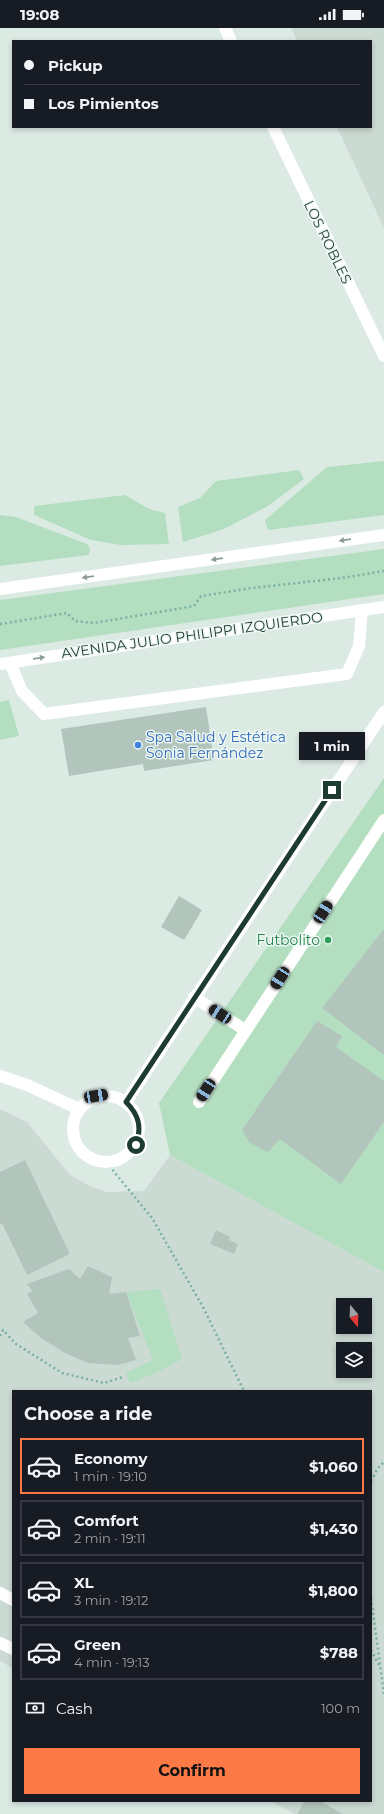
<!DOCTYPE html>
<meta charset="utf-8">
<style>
:root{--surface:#171b24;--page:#242831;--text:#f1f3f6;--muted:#9ea1a6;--line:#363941;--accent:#fd7a47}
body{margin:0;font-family:Montserrat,sans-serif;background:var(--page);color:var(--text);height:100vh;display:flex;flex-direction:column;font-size:15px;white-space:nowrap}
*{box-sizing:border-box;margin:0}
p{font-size:13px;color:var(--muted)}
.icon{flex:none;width:22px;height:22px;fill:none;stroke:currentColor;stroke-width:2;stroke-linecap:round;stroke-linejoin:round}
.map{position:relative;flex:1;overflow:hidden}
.details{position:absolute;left:12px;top:1362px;width:360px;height:412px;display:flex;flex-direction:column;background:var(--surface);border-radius:0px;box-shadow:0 2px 6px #0003}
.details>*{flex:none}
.hud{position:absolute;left:12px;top:12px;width:360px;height:88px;border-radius:0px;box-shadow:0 2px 6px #0003;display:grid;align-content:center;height:88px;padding:0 12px;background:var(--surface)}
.needle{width:26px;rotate:161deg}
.buttons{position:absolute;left:336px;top:1270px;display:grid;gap:8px}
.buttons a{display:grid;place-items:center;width:36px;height:36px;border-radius:0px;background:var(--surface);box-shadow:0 2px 6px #0003;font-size:20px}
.end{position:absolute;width:18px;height:18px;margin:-9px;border:5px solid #1d3a33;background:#fff;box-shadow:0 0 0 2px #fff}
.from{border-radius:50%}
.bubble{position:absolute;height:28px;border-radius:0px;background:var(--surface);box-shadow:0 2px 6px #0003;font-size:13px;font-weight:700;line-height:28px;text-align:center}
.car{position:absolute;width:12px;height:24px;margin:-12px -6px;border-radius:5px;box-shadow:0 0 3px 1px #0007;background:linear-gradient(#222 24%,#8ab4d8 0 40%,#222 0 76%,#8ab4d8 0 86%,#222 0)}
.hud b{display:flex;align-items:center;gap:14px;height:38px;font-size:15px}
.hud b+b{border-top:1px solid var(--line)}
.hud i{width:10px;height:10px;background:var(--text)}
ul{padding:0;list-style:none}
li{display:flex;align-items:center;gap:12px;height:56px;margin:0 8px 6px;padding:0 4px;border:2px solid var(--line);border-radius:0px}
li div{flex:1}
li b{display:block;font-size:15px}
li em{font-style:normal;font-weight:700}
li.active{border-color:var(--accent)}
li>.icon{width:36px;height:36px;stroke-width:1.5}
h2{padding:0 12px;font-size:18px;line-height:48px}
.pay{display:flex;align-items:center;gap:10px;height:44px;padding:0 12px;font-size:15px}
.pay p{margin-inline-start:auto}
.primary-button{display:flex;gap:8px;margin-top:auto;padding:8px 12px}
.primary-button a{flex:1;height:46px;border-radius:0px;background:var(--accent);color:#111;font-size:16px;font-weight:700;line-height:46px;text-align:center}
.status{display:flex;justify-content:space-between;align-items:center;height:28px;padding:0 20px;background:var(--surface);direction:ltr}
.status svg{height:11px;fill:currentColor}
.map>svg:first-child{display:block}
</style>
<div class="status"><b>19:08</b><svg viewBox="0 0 49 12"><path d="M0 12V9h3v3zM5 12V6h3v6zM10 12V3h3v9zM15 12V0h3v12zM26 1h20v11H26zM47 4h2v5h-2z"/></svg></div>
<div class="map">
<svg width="384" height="1786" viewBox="0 0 384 1786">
<rect width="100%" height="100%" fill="#dceae4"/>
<g fill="#cbdad3" fill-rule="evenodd">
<polygon points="291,0 384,0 384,200 337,99 371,99 371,13 297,13"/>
<path d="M0 1081 27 1094 70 1147 90 1158 107 1164 144 1163 170 1127 384 1244V1786H295L270 1773H371V1363H13V1640L0 1633ZM343 1277H365V1299H343ZM343 1321H365V1343H343Z"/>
</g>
<g fill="#b3dec0">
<polygon points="384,433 384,487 268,502 265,492 327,439"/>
<polygon points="299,442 304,451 268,478 224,501 183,514 178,479 200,470 216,453"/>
<polygon points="125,467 149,481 165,485 169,516 121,517 91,512 34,487 34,478"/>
<polygon points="0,487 16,489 87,516 90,521 89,527 0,538"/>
<polygon points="384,521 384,566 0,622 0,572"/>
<polygon points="9,672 19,708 0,712 0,674"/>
<polygon points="384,750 384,1244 170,1127 159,1075"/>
<polygon points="160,1261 182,1331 158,1344 130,1355 126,1345 153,1332 126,1264"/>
</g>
<g fill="#b2c5bd">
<polygon points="206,679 214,732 144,743 143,736 69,748 61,701"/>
<polygon points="179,868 202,882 184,912 161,899"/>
<polygon points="384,901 384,1027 322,980"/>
<polygon points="317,993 342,1008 336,1019 384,1053 384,1094 341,1156 280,1111 268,1124 249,1114 242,1102"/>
<polygon points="25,1132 70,1226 27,1247 2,1195 0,1196 0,1144"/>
<polygon points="216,1202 230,1209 229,1212 238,1216 234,1226 210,1216"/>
<polygon points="88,1238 112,1249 109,1266 126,1264 140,1308 128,1310 136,1332 118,1337 88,1335 65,1325 41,1310 23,1294 38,1285 27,1266 32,1263 27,1256 69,1241 80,1251"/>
<polygon points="305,1773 320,1773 343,1786 297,1786"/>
</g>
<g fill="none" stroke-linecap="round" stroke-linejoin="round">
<g stroke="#7ab0a1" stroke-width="2.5" stroke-dasharray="2 3" stroke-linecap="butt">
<polyline points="0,596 67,585 75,593 94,595 194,578 201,568 252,560 342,550 384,543"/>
<polyline points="106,1134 152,1190 203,1279 244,1363"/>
<polyline points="0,1308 3,1302 16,1316 62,1345 104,1355 123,1349"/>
<polyline points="371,1453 378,1440 384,1434"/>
<polyline points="371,1570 384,1666"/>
<polyline points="371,1622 380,1639"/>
</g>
<g stroke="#fff" stroke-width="12">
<polyline points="10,635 22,663 44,686 347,646 359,618 362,582"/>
<polyline points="194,969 245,1002"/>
<polyline points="199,1074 384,792"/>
<polyline points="0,1565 13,1572"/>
<polyline points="0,1615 13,1621"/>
</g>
<g stroke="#fff" stroke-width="12">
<polyline points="225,0 231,13"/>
<polyline points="273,99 384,328"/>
<polyline points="0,561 384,507"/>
<polyline points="0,636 384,579"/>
<polyline points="0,1048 27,1057 79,1081"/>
<circle cx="106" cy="1101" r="33"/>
<polyline points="126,1074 384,684"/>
</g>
</g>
<defs><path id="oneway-solid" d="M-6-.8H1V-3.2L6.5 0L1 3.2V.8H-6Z"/></defs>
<g fill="#8e9c99">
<use href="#oneway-solid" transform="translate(345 512) rotate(172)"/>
<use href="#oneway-solid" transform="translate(217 531) rotate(172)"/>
<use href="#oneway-solid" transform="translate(88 549) rotate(172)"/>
<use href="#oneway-solid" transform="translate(39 630) rotate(-8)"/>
</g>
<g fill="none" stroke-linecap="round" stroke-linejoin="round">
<path stroke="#1d3a33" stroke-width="5" d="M136 1117C142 1099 139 1087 126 1074L332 762"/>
</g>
<circle fill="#3f7fe0" stroke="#edf7f2" stroke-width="1.5" cx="138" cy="717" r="4"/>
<circle fill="#2e9e5b" stroke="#edf7f2" stroke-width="1.5" cx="328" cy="912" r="4"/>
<g text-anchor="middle" stroke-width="3" stroke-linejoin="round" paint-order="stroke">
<g font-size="14" fill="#1d3a33" stroke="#edf7f2">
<text transform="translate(328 214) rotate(64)" y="5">LOS ROBLES</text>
<text transform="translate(192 607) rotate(-8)" y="5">AVENIDA JULIO PHILIPPI IZQUIERDO</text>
</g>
<g font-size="14" fill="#366cbe" stroke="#edf7f2" text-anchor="start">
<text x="146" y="714">Spa Salud y Estética<tspan x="146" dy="16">Sonia Fernández</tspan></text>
</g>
<g font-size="14" fill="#27864d" stroke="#edf7f2" text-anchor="end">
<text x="320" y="917">Futbolito</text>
</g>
</g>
</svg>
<div class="buttons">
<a><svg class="needle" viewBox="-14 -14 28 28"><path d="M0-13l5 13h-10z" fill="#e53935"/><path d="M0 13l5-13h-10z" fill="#9ea1a6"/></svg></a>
<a><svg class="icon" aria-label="layers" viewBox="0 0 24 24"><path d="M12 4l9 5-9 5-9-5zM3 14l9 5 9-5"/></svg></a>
</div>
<i class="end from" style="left:136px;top:1117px"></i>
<i class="end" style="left:332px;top:762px"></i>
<div class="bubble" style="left:299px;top:704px;width:66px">1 min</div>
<i class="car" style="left:323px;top:884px;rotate:33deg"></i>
<i class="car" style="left:280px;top:950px;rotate:213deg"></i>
<i class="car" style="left:220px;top:986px;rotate:303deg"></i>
<i class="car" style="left:206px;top:1062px;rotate:213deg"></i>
<i class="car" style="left:96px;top:1068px;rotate:81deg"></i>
<div class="hud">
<b><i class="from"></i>Pickup</b>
<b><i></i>Los Pimientos</b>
</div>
<section class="details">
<h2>Choose a ride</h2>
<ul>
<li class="active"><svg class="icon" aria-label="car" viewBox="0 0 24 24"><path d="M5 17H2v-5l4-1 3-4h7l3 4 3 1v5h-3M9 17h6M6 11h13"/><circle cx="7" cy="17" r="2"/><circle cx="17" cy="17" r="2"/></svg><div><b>Economy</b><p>1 min · 19:10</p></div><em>$1,060</em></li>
<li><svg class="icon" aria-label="car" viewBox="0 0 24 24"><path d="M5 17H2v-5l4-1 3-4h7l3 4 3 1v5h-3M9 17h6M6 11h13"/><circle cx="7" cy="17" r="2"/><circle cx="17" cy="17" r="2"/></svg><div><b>Comfort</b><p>2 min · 19:11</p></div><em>$1,430</em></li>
<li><svg class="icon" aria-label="car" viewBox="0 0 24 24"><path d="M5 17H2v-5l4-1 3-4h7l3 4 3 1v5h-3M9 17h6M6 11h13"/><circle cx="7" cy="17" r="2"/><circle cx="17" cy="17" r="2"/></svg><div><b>XL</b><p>3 min · 19:12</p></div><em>$1,800</em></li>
<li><svg class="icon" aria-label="car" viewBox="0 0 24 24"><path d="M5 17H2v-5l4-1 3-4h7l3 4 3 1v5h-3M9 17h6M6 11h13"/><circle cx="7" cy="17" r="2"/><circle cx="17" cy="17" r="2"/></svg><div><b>Green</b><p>4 min · 19:13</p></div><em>$788</em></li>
</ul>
<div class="pay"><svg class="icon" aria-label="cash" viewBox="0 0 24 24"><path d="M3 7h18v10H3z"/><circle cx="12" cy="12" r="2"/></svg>Cash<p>100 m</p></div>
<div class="primary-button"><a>Confirm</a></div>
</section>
</div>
